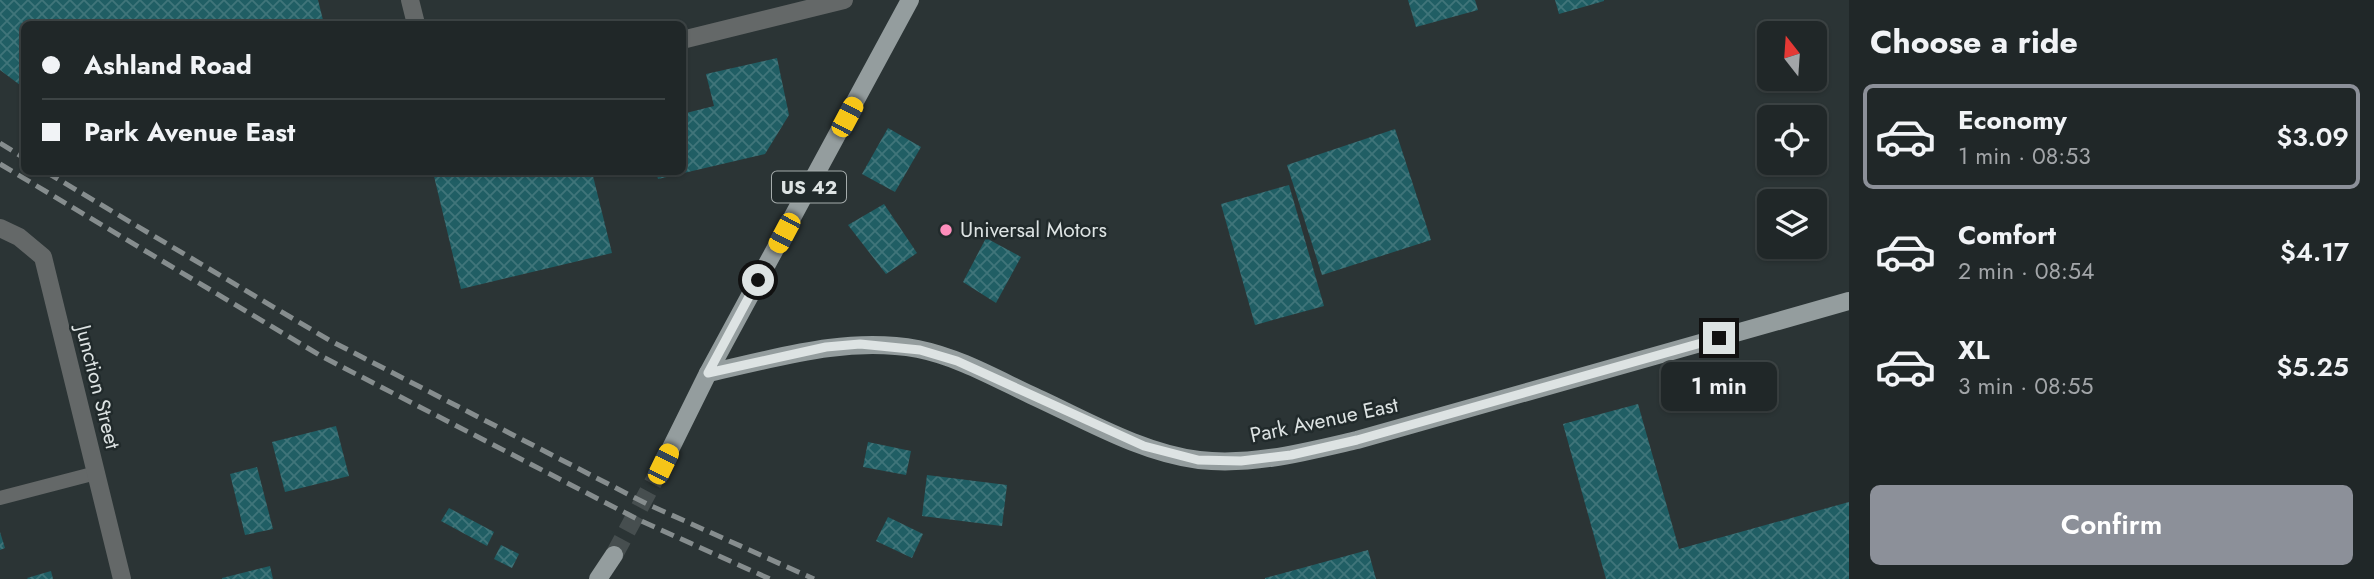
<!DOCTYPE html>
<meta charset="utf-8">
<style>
:root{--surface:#202728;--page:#282f30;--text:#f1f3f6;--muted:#a2a5a8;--line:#3d4445;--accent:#8c9099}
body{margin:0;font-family:Jost,sans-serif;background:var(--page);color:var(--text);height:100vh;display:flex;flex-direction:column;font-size:26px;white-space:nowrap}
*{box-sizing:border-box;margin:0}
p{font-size:23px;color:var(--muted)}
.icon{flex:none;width:38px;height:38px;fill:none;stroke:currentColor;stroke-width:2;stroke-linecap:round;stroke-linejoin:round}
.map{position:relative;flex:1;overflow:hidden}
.panel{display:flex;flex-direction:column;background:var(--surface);width:525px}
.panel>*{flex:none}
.banner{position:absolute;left:21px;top:21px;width:665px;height:154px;border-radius:10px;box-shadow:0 2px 5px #0004,0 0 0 2px var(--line);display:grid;align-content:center;height:154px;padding:0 21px;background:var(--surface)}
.needle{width:46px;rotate:343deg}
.controls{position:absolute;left:1757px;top:21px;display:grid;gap:14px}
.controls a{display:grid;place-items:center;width:70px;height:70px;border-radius:10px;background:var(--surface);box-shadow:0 2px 5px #0004,0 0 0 2px var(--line);font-size:35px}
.end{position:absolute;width:32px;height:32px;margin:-16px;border:9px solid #dde3e3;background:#111;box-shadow:0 0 0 4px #111}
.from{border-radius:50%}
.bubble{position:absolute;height:49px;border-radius:10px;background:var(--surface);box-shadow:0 2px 5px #0004,0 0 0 2px var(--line);font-size:23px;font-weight:600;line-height:49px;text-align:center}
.car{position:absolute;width:21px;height:42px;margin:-21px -10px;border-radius:9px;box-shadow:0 0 5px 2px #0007;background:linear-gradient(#f5c518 24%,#345 0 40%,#f5c518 0 76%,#345 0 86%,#f5c518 0)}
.banner b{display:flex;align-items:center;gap:24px;height:66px;font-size:26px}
.banner b+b{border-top:2px solid var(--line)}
.banner i{width:18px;height:18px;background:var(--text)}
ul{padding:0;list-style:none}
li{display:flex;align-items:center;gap:21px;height:105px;margin:0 14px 10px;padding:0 7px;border:4px solid transparent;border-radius:10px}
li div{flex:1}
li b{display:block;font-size:26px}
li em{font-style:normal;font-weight:600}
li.current{border-color:var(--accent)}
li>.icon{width:63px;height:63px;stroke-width:1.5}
h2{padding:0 21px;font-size:32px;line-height:84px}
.action{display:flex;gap:14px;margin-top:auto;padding:14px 21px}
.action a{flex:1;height:80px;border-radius:10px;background:var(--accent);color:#fff;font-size:28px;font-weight:600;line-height:80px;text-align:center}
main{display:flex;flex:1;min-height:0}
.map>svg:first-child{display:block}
</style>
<main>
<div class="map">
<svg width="1849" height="579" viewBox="0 0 1849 579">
<defs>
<pattern id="building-cross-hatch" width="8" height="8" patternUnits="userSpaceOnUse" patternTransform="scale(1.75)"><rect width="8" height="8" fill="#205e64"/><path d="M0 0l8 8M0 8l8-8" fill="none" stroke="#40757a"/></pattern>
</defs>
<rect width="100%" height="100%" fill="#2b3435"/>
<g fill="url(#building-cross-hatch)">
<polygon points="0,0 318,0 324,24 24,24 24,88 0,70"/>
<polygon points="1408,0 1475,0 1478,10 1416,27"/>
<polygon points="1555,0 1604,0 1604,1 1559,14"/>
<polygon points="777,58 789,115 765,154 658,179 656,172 682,172 682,114 714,106 706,74"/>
<polygon points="888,128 921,147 895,192 862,174"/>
<polygon points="1395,129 1431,240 1322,275 1287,165"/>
<polygon points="433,172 592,172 612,253 461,289"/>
<polygon points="1289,185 1324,306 1255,325 1221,204"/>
<polygon points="884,204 917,253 886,274 848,225"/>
<polygon points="986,238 1021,257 996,303 963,282"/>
<polygon points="1638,404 1679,549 1849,502 1849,579 1606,579 1563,424"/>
<polygon points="336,426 349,476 285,492 272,442"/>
<polygon points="868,442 911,451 906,475 863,467"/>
<polygon points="257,467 273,529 245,535 230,474"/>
<polygon points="927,475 1007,485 1002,526 922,516"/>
<polygon points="449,508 494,532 487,546 441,521"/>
<polygon points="888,517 923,534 912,558 876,541"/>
<polygon points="0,532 5,548 0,550"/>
<polygon points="501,545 519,554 512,568 494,559"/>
<polygon points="1368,550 1376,579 1265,579 1265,578"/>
<polygon points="270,566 273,579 222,579 222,578"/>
<polygon points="51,571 53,579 28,579 27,578"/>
</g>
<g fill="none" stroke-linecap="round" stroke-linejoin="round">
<polyline stroke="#464e4f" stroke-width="18" stroke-dasharray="18 9" stroke-linecap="butt" points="614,555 663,464"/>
<polyline stroke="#646868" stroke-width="14" points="0,498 96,473"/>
<g stroke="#646868" stroke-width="18">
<polyline points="410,0 416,24"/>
<polyline points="682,40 844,0"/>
<polyline points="0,228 19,237 43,257 122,579"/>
</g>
<g stroke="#949d9e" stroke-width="18">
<path d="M708 373C777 358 846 336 918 349 958 357 995 378 1031 395 1084 419 1141 453 1199 460 1252 466 1305 452 1357 440L1849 301"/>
<polyline points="663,464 708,373 910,0"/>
<polyline points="598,579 614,555"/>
</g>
<g stroke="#868d8e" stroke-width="5" stroke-dasharray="14 7" stroke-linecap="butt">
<polyline points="0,143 24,158"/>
<polyline points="0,164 321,356 639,520 770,579"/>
<polyline points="46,172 329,340 647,504 814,579"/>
</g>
</g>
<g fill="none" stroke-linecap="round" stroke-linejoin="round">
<polyline stroke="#dde3e3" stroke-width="9" points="758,280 708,373 826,347 860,344 920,350 957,361 1144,446 1198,460 1241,461 1291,455 1357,440 1719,338"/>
</g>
<circle fill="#fe8ebc" stroke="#212a2b" stroke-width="2.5" cx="946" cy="230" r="7"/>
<g text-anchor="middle" stroke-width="5" stroke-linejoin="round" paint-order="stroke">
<rect fill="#212a2b" stroke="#a5acac" stroke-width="2" x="772" y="171.5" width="74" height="31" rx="5"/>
<g font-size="19" font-weight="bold" fill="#dde3e3">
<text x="809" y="194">US 42</text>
</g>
<g font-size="21" fill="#dde3e3" stroke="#212a2b" text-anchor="start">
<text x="960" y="237">Universal Motors</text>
</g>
<g font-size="21" fill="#dde3e3" stroke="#212a2b">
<text transform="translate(98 387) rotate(76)" y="7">Junction Street</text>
<text transform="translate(1324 420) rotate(-12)" y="7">Park Avenue East</text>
</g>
</g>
</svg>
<div class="controls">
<a><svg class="needle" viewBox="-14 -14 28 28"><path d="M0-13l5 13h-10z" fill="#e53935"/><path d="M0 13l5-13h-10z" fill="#a2a5a8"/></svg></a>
<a><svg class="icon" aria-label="locate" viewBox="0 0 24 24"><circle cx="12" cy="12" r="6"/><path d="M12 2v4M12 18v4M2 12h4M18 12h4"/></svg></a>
<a><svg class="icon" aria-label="layers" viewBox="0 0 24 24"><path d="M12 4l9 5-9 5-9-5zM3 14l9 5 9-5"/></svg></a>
</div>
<i class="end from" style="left:758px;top:280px"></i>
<i class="end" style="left:1719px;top:338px"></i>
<div class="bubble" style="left:1661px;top:362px;width:116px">1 min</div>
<i class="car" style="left:847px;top:117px;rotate:28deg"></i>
<i class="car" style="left:784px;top:233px;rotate:208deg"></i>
<i class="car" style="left:663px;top:464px;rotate:26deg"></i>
<div class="banner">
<b><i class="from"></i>Ashland Road</b>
<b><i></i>Park Avenue East</b>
</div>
</div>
<section class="panel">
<h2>Choose a ride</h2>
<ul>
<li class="current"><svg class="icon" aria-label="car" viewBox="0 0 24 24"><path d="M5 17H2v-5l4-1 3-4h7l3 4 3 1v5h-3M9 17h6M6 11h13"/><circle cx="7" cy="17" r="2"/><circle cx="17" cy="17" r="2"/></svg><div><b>Economy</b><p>1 min · 08:53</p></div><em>$3.09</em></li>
<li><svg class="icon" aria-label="car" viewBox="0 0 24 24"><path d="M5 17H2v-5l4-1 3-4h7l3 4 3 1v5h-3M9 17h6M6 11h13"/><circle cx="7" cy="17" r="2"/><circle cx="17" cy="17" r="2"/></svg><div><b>Comfort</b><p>2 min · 08:54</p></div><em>$4.17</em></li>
<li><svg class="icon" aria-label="car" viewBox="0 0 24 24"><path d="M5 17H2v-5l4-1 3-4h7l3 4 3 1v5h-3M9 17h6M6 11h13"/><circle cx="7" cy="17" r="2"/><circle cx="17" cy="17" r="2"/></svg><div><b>XL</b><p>3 min · 08:55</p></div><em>$5.25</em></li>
</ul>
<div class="action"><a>Confirm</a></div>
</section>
</main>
